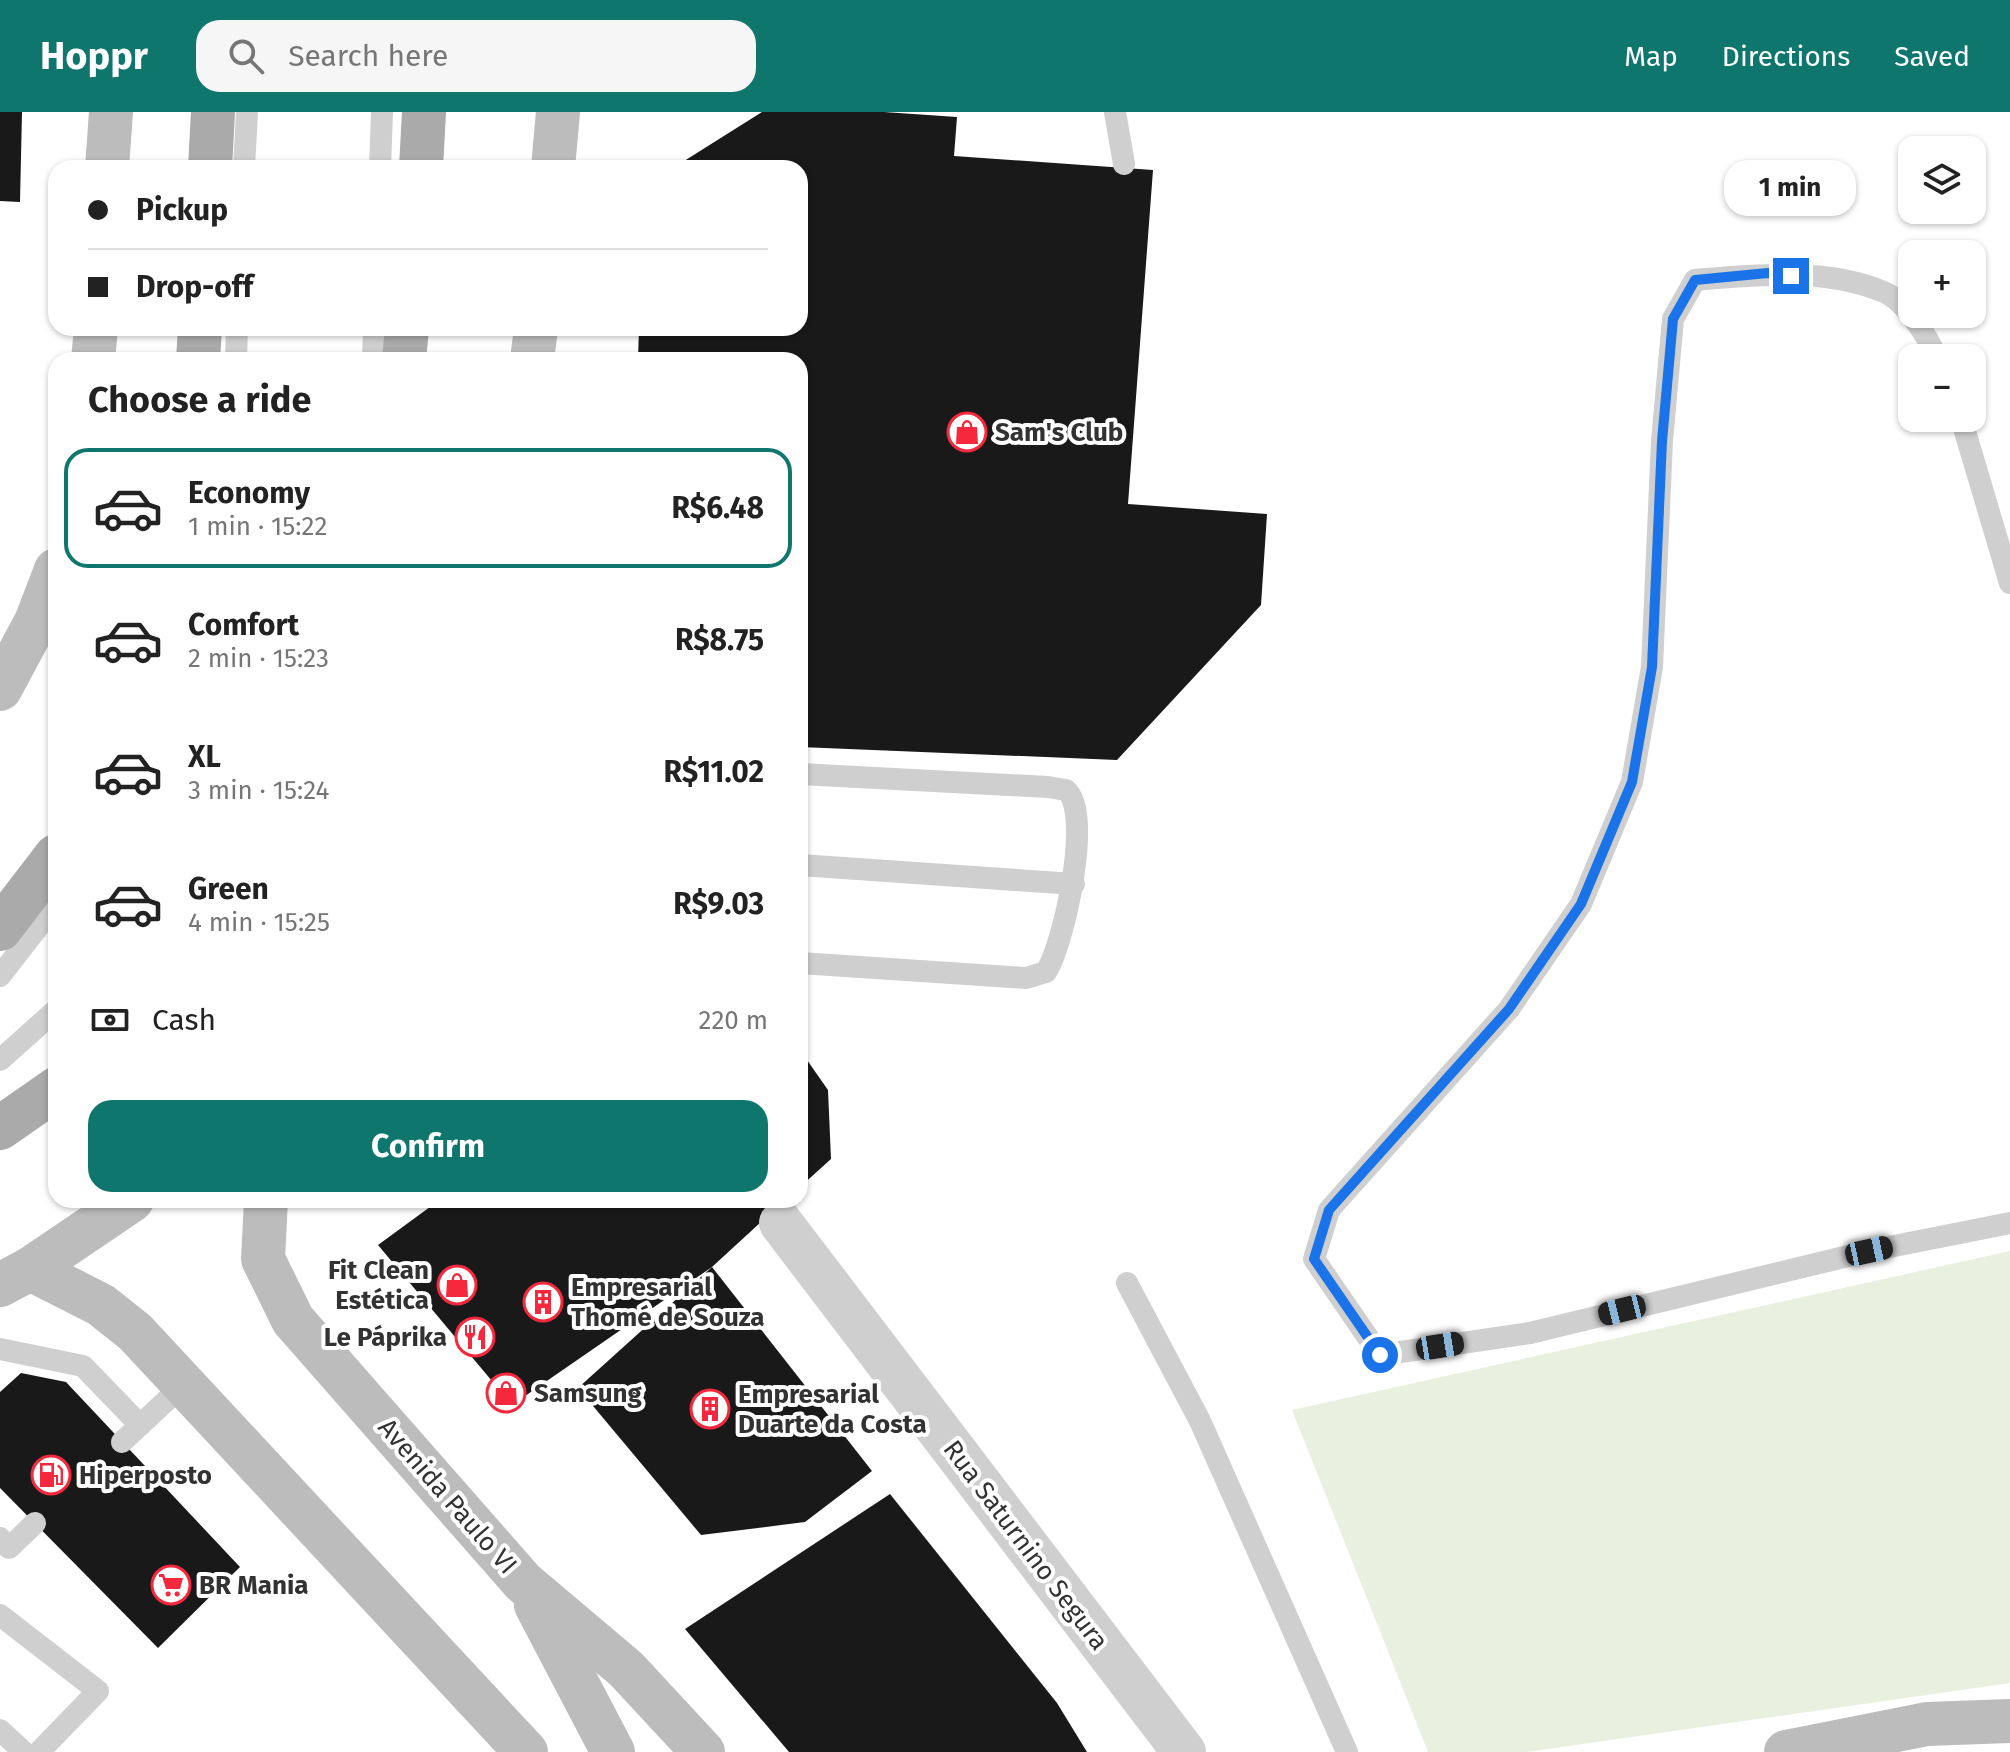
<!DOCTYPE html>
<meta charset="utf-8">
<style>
:root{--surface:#fff;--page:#f6f6f6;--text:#222;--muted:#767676;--line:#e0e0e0;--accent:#0f766e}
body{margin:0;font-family:"Fira Sans",sans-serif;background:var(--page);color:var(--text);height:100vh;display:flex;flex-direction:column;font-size:30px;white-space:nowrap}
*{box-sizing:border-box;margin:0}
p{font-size:26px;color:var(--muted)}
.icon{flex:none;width:44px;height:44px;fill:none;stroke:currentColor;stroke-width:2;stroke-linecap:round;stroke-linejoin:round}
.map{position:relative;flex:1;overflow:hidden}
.details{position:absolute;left:48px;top:240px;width:760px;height:856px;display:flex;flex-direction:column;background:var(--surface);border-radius:24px;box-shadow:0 2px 6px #0004}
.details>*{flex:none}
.top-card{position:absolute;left:48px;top:48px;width:760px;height:176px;border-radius:24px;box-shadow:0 2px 6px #0004;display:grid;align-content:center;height:176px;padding:0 40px;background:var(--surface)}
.fabs{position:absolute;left:1898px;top:24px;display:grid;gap:16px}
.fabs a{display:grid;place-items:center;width:88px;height:88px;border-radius:16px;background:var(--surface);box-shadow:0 2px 6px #0004;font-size:40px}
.end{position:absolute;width:36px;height:36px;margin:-18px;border:10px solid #1a73e8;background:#fff;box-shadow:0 0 0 4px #fff}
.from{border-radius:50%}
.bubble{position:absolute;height:56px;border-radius:24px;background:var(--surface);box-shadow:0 2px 6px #0004;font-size:26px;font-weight:700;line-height:56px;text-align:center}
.car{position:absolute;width:24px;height:48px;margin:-24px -12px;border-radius:10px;box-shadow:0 0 6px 2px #0007;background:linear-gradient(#222 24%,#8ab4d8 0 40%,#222 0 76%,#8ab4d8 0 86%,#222 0)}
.top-card b{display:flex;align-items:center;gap:28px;height:76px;font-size:30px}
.top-card b+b{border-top:2px solid var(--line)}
.top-card i{width:20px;height:20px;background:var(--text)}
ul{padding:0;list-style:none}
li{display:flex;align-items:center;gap:24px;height:120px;margin:0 16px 12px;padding:0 24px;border:4px solid transparent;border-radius:24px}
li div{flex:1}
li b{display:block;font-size:30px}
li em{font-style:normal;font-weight:700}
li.current{border-color:var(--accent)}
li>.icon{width:72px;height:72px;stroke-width:1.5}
h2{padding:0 40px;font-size:36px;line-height:96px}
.pay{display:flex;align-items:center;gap:20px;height:88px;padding:0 40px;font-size:30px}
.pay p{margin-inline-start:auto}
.cta{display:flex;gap:16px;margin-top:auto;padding:16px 40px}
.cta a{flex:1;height:92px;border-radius:24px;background:var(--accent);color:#fff;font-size:32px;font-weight:700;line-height:92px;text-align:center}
header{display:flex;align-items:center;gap:48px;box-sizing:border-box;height:112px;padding:0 40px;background:var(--accent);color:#fff}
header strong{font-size:38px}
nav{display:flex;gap:44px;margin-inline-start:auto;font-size:28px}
.search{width:560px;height:72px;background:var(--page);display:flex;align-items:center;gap:20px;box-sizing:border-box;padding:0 28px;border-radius:24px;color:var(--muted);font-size:30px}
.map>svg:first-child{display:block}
</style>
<header>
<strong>Hoppr</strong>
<div class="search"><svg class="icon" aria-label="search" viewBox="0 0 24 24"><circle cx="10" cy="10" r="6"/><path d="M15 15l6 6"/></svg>Search here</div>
<nav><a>Map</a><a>Directions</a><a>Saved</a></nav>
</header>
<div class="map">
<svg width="2010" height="1640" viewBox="0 0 2010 1640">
<rect width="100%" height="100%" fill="#fff"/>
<polygon fill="#e9f0e0" points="2010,1139 2010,1571 1527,1640 1428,1640 1292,1298"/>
<g fill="#191919">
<polygon points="0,0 22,0 20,90 0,89"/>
<polygon points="762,0 884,0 957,5 954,44 1153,58 1128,392 1267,402 1261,493 1117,648 800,635 800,248 638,248 639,216 800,216 800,56 673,56"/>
<polygon points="800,938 828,978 831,1047 800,1075"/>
<polygon points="431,1088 785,1088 712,1155 512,1293 378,1133 434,1092"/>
<polygon points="712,1155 872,1359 805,1410 701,1423 578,1276"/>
<polygon points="21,1261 66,1270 240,1455 158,1536 0,1376 0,1280"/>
<polygon points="890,1382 1057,1591 1087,1640 789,1640 685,1517"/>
</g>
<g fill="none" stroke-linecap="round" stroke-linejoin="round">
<g stroke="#cfcfcf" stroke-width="22">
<polyline points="1115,0 1124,52"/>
<polyline points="244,56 247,0"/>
<polyline points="380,56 382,0"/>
<path d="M1937 246C1928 225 1905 189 1884 180 1826 155 1755 163 1695 168L1673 207 1662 329 1652 555 1632 670 1581 792 1509 897 1329 1098 1314 1147 1380 1243 1530 1221 1869 1139 2010 1111"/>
<polyline points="236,248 237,216"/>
<polyline points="373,248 374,216"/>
<polyline points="1961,306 2010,471"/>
<path d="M800 662 1048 675 1066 678C1093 700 1064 832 1046 860L1026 866 800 851"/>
<polyline points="800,753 1074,772"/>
<polyline points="0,864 56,792"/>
<polyline points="0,948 56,898"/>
<polyline points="1127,1171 1200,1309 1347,1640"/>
<polyline points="0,1237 83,1254 140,1313"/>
<polyline points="122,1330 184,1272"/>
<polyline points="0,1426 9,1436 35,1411"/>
<polyline points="0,1503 98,1579 39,1640"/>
<polyline points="0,1618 24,1640"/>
</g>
<polyline stroke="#cfcfcf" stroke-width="44" points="781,1111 1184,1640"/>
<g stroke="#bcbcbc" stroke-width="44">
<polyline points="107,56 111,0"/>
<polyline points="553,56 558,0"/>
<polyline points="93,248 96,216"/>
<polyline points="532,248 536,216"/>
<polyline points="0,577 36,510 56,458"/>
<polyline points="266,1088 263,1147 293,1208 523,1470 626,1557 703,1640"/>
<polyline points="30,1157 101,1193 135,1220 526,1640"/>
<polyline points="0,1173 30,1157 132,1088"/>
<polyline points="536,1493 613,1640"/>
<polyline points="1786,1640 1927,1612 2010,1609"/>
</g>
<g stroke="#aaa" stroke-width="44">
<polyline points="210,56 213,0"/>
<polyline points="421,56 424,0"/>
<polyline points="198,248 200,216"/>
<polyline points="404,248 407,216"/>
<polyline points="0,817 56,744"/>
<polyline points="0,1016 56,977"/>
</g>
</g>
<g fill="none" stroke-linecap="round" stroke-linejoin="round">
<polyline stroke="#1a73e8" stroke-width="10" points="1380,1243 1314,1147 1329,1098 1509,897 1581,792 1632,670 1652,555 1662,329 1673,207 1695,168 1768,161 1791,164"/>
</g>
<defs>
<symbol id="shop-ring" viewBox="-11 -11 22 22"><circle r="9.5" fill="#fff" stroke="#f6283e" stroke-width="1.5"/><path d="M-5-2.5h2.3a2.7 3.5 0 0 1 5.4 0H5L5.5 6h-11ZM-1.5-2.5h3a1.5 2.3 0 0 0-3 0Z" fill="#f6283e"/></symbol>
<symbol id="building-ring" viewBox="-11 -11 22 22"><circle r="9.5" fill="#fff" stroke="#f6283e" stroke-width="1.5"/><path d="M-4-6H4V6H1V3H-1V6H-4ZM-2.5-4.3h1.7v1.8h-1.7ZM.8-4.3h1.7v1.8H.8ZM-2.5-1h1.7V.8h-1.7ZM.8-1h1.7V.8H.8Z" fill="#f6283e"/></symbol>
<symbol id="restaurant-ring" viewBox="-11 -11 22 22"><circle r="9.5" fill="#fff" stroke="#f6283e" stroke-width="1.5"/><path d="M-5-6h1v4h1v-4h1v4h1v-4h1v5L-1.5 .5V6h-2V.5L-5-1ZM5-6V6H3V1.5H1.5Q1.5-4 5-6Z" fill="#f6283e"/></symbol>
<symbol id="fuel-ring" viewBox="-11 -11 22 22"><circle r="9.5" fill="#fff" stroke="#f6283e" stroke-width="1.5"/><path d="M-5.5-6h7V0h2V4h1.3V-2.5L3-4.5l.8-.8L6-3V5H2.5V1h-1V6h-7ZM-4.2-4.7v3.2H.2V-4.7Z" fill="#f6283e"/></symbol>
<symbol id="supermarket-ring" viewBox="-11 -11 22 22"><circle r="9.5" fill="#fff" stroke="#f6283e" stroke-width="1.5"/><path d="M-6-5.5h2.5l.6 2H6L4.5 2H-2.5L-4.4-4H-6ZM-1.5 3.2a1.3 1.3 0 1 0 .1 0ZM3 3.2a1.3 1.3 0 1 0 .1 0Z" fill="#f6283e"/></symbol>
</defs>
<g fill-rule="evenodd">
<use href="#shop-ring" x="945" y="298" width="44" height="44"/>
<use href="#shop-ring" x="435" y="1151" width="44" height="44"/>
<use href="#building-ring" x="521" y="1168" width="44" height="44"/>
<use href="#restaurant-ring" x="453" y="1203" width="44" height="44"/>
<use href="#shop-ring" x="484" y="1259" width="44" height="44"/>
<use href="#building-ring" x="688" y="1275" width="44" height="44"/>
<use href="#fuel-ring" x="29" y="1341" width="44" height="44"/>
<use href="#supermarket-ring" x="149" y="1451" width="44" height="44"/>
</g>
<g text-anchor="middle" stroke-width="8" stroke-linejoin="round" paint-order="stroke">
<g font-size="26" font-weight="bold" fill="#323232" stroke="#fff" text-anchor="start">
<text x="995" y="329">Sam's Club</text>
<text x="429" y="1167" text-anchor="end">Fit Clean<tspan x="429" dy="30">Estética</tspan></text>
<text x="571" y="1184">Empresarial<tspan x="571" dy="30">Thomé de Souza</tspan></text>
<text x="447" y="1234" text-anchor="end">Le Páprika</text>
<text x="534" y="1290">Samsung</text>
<text x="738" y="1291">Empresarial<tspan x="738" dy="30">Duarte da Costa</tspan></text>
<text x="79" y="1372">Hiperposto</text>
<text x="199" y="1482">BR Mania</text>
</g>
<g font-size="26" fill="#323232" stroke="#fff">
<text transform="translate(448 1384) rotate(49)" y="9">Avenida Paulo VI</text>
<text transform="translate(1026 1433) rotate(53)" y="9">Rua Saturnino Segura</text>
</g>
</g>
</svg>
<div class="fabs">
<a><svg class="icon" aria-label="layers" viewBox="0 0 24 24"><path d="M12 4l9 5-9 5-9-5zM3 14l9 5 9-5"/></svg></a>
<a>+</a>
<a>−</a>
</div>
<i class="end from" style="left:1380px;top:1243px"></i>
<i class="end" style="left:1791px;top:164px"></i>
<div class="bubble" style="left:1724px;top:48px;width:132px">1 min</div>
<i class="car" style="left:1869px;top:1139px;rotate:78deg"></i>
<i class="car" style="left:1622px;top:1198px;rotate:256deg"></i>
<i class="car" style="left:1440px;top:1234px;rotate:81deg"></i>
<div class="top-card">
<b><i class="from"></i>Pickup</b>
<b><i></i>Drop-off</b>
</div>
<section class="details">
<h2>Choose a ride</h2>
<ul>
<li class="current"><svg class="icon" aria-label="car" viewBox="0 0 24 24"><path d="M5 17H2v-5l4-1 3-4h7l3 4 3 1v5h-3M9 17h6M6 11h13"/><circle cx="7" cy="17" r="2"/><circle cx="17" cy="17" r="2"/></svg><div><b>Economy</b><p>1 min · 15:22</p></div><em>R$6.48</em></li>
<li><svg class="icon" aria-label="car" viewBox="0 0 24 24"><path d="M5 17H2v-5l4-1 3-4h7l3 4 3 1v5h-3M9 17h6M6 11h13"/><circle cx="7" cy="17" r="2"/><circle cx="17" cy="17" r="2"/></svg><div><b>Comfort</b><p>2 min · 15:23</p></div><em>R$8.75</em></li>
<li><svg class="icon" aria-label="car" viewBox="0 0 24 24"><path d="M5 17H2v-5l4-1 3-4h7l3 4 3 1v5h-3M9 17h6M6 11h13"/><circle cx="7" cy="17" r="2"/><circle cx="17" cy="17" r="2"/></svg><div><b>XL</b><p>3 min · 15:24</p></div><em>R$11.02</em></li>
<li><svg class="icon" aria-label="car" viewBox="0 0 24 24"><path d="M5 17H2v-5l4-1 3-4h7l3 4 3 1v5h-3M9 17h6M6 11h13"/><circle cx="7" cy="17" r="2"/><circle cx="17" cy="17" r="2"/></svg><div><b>Green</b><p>4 min · 15:25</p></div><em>R$9.03</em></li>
</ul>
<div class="pay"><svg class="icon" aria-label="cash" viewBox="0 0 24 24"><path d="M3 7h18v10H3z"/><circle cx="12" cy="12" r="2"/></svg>Cash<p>220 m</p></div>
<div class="cta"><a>Confirm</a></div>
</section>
</div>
